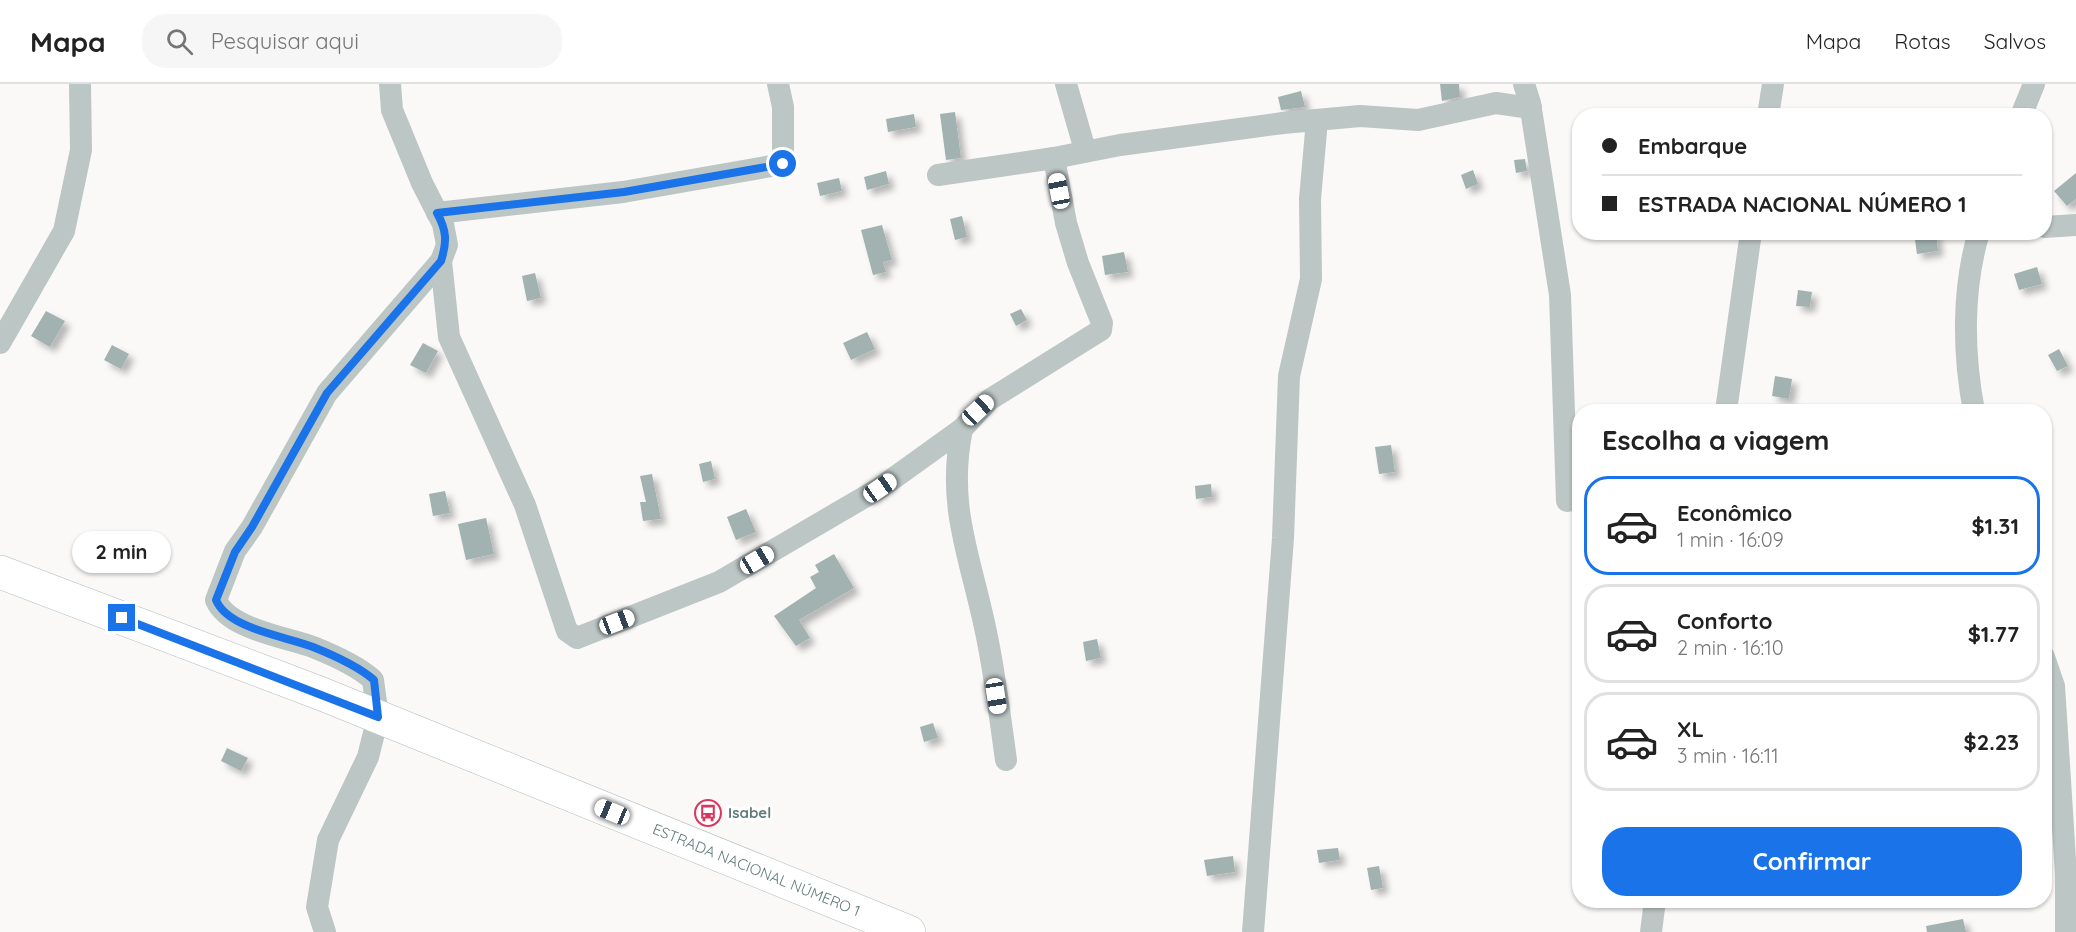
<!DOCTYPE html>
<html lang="pt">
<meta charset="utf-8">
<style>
:root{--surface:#fff;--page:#f6f6f6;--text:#222;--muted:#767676;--line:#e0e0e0;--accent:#1a73e8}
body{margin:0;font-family:Quicksand,sans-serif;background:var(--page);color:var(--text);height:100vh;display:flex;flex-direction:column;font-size:22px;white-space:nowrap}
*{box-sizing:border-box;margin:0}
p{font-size:20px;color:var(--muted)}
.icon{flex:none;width:33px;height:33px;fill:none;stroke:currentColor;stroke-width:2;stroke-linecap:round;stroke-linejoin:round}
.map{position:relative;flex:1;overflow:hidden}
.sheet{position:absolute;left:1572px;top:320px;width:480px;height:504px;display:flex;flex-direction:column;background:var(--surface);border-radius:24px;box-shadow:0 2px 4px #0004}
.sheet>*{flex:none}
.guide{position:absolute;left:1572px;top:24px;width:480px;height:132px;border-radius:24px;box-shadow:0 2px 4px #0004;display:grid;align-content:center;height:132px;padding:0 30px;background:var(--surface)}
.end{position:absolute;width:27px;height:27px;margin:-14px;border:8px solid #1a73e8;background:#fff;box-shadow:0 0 0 3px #fff}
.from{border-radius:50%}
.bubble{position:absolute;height:42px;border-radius:21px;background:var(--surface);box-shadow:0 2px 4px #0004;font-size:20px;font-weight:700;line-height:42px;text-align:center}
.car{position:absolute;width:18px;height:36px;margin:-18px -9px;border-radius:8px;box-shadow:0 0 4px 2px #0007;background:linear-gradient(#fff 24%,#345 0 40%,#fff 0 76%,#345 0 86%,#fff 0)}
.guide b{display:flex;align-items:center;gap:21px;height:57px;font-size:22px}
.guide b+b{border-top:2px solid var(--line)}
.guide i{width:15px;height:15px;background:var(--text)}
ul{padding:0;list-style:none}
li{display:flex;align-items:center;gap:18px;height:99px;margin:0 12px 9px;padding:0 18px;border:3px solid var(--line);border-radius:24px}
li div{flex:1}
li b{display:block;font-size:22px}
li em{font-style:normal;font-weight:700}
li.active{border-color:var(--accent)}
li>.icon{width:54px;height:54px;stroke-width:1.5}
h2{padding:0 30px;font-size:27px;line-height:72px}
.action{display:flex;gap:12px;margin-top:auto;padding:12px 30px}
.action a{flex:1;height:69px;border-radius:24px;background:var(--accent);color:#fff;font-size:24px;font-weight:700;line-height:69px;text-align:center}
header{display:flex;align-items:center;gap:36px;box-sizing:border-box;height:84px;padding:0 30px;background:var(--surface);border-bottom:2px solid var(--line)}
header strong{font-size:28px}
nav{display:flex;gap:33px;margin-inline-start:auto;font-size:21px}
.search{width:420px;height:54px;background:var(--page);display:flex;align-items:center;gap:15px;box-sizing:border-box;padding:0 21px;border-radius:24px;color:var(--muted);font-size:22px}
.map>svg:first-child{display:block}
</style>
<header>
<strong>Mapa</strong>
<div class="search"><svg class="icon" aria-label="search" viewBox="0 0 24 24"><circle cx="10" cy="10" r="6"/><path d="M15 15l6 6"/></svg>Pesquisar aqui</div>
<nav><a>Mapa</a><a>Rotas</a><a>Salvos</a></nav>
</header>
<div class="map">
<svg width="2076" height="848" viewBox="0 0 2076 848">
<defs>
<filter id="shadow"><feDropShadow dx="5.5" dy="5.5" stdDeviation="3" flood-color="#0004"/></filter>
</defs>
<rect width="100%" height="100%" fill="#faf9f8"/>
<g fill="#a1b2b1" filter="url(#shadow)">
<polygon points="1440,0 1459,0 1460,13 1442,17"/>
<polygon points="1301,7 1305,23 1281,26 1278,13"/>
<polygon points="955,28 961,74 946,76 940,30"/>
<polygon points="914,30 916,43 888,48 886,35"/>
<polygon points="1525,75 1527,87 1516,89 1514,76"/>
<polygon points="1473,86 1478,100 1466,105 1461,91"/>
<polygon points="886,87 889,100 867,106 864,93"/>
<polygon points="2076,89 2076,115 2067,122 2054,107"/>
<polygon points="839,94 842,107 820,112 817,99"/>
<polygon points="962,132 967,153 955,156 950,135"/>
<polygon points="882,141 892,176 883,178 886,188 873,191 861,146"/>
<polygon points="1914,148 1936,148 1938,167 1917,170"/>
<polygon points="1124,168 1128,188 1105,191 1102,172"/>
<polygon points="2037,183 2042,200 2019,206 2014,190"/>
<polygon points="535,189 541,214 527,217 522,192"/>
<polygon points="1798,206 1812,208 1810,223 1796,222"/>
<polygon points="1021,225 1027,236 1016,242 1010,230"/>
<polygon points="46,227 65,237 50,263 31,252"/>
<polygon points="867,248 875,265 851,276 843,259"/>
<polygon points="423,259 438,267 426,289 410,281"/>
<polygon points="112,261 129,270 121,285 104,276"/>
<polygon points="2059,265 2068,282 2057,287 2048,271"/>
<polygon points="1775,292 1792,295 1789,315 1772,312"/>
<polygon points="1391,361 1395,388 1379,390 1375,363"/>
<polygon points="711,377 715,395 703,398 699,380"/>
<polygon points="652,390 661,435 643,437 640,418 646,418 640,392"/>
<polygon points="1211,400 1212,413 1196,415 1195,402"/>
<polygon points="445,407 450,429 433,432 429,410"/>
<polygon points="746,425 756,448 736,456 727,433"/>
<polygon points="486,434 494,470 466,476 458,440"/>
<polygon points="834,470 854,504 799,536 810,554 796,562 774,532 816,504 810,493 819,488 815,481"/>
<polygon points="1097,555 1101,574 1086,577 1083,558"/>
<polygon points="933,639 938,654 924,658 920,643"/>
<polygon points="227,664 248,674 241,687 221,677"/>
<polygon points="1338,764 1340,776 1319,779 1317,766"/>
<polygon points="1233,772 1235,788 1207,792 1204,776"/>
<polygon points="1379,782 1383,804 1371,806 1367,784"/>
<polygon points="1963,835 1966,848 1927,848 1926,842"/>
</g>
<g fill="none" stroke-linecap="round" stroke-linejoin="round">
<defs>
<g id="highway">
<path id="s1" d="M0 488 322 610 909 848"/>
</g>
</defs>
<use href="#highway" stroke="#b1b9b9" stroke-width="34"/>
<g stroke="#bcc6c5" stroke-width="22">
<polyline points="1066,0 1085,66"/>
<polyline points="1524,0 1530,19 1560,211 1567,417"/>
<polyline points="1768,32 1773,0"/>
<polyline points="2021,32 2034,0"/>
<polyline points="938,91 1054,74 1120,61 1283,39 1360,32 1418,36 1496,19 1531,24"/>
<polyline points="437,129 623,108 783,80 783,23 778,0"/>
<polyline points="2044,143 2076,141"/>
<polyline points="441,177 449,253 525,421 567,547 577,554 719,498 880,404 962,345 989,316 1101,246 1102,239 1078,179 1066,139 1054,74"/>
<polyline points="0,259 64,147 81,66 80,0"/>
<polyline points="1726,327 1751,148"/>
<path d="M1974 327C1963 270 1962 205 1979 148"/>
<path d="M962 345C946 423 971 474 986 548 995 590 1000 634 1006 676"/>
<polyline points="2044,573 2054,602 2056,633 2066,791 2066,848"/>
<path d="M325 848 317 823 328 756 368 673 378 633 373 596C358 582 333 571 313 563 286 553 228 545 216 516L235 467 252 443 327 309 441 177 447 161 443 140 422 99 392 26 390 0"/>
<polyline points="1253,848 1283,454 1289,292 1311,195 1310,115 1317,36"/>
<polyline points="1651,848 1655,816"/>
</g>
<use href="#highway" stroke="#fff" stroke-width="33"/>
</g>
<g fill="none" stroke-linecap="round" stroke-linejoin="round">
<path stroke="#1a73e8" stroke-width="8" d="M122 534 378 633 374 596C358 582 333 571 313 563 285 552 228 545 216 516L235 468 252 443 327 309 441 177C447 158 447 147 437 129L624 108 783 80"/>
</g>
<defs>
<symbol id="bus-ring" viewBox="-11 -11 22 22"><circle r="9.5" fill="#fff" stroke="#db365d" stroke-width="1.5"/><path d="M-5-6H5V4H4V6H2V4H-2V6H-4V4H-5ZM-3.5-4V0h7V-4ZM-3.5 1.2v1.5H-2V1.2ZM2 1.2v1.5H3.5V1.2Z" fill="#db365d"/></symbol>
</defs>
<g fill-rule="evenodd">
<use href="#bus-ring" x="693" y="714" width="30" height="30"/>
</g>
<g text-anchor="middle" stroke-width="6" stroke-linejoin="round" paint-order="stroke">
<g font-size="15" font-weight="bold" fill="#617b7a" stroke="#fff" text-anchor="start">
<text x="728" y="734">Isabel</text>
</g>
<g font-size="15" fill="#617b7a" stroke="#fff">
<text dy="5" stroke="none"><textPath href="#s1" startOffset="813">ESTRADA NACIONAL NÚMERO 1</textPath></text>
</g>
</g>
</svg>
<i class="end from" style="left:783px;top:80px"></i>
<i class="end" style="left:122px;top:534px"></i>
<div class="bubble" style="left:72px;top:447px;width:99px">2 min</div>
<i class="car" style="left:1059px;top:107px;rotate:349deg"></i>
<i class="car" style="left:978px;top:326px;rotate:47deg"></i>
<i class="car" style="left:880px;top:404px;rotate:55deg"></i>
<i class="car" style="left:757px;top:476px;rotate:59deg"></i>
<i class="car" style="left:617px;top:538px;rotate:69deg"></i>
<i class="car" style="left:996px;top:612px;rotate:171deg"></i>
<i class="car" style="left:612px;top:728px;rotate:292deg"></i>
<div class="guide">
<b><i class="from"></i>Embarque</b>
<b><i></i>ESTRADA NACIONAL NÚMERO 1</b>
</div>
<section class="sheet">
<h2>Escolha a viagem</h2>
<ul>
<li class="active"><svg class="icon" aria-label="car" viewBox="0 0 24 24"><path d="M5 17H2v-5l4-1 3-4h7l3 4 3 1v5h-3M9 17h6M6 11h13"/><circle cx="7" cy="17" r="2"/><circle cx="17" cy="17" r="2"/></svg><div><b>Econômico</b><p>1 min · 16:09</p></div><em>$1.31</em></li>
<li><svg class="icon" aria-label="car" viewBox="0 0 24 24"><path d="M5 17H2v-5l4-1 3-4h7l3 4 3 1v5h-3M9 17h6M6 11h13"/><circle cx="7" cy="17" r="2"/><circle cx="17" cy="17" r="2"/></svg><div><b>Conforto</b><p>2 min · 16:10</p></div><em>$1.77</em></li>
<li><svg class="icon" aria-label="car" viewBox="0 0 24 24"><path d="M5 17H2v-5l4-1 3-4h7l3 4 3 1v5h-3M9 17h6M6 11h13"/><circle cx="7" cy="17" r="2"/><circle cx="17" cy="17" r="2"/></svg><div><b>XL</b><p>3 min · 16:11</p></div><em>$2.23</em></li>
</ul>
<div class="action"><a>Confirmar</a></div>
</section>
</div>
